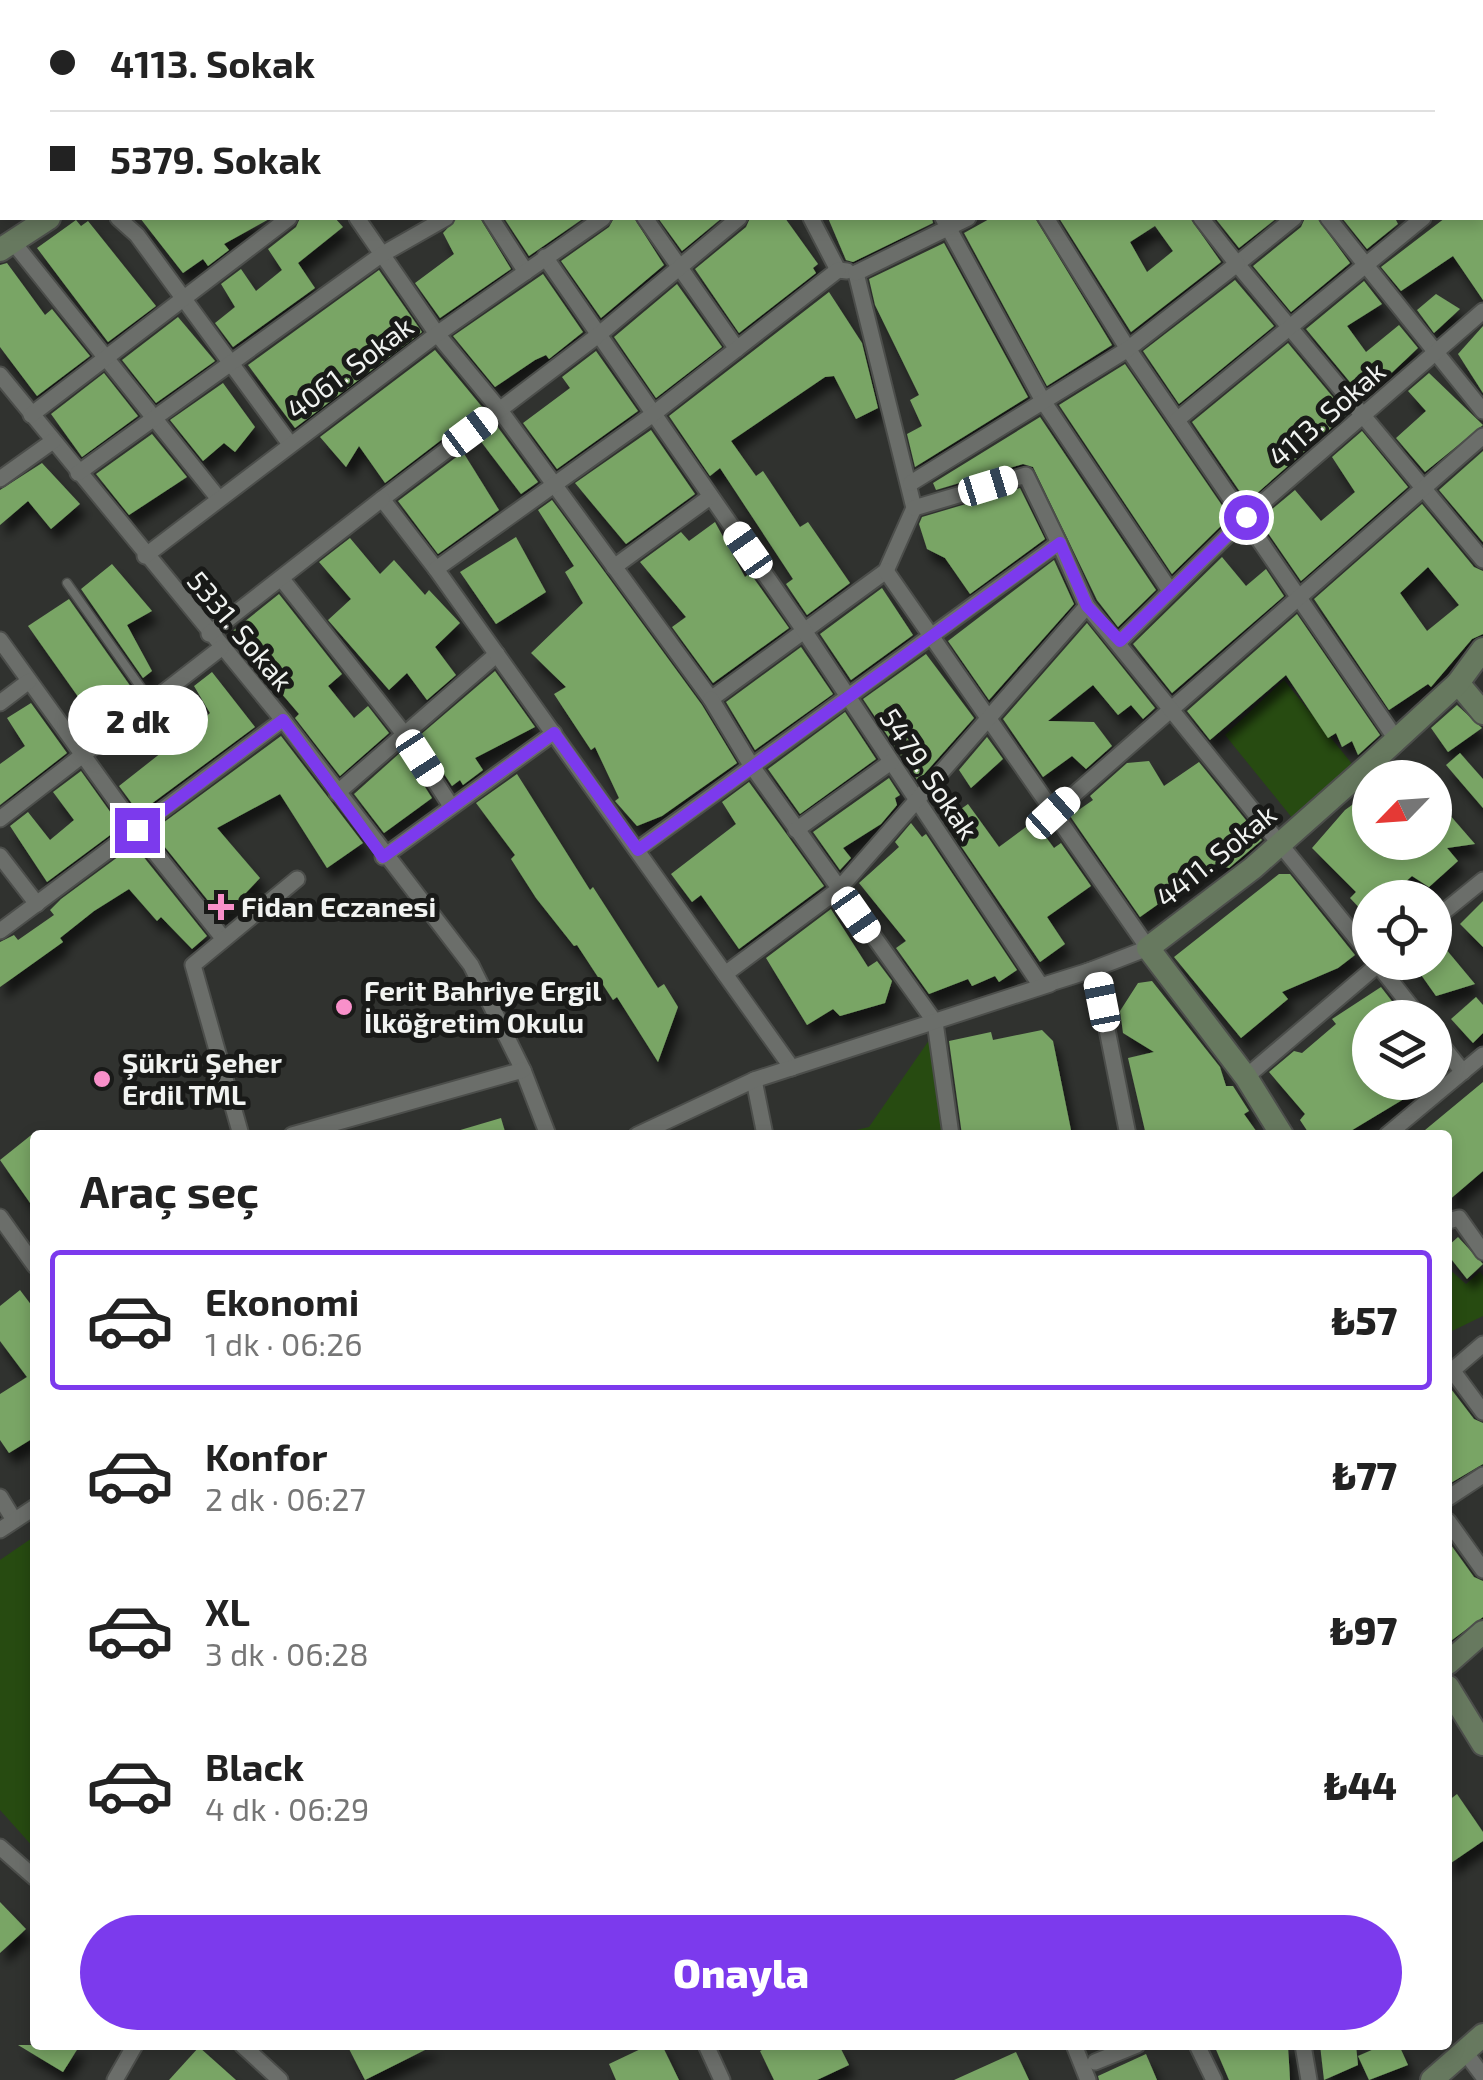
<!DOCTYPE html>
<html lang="tr">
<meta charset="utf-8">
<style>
:root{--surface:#fff;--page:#f2f2f2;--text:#222;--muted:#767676;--line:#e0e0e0;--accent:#7c3aed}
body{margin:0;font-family:"Exo 2",sans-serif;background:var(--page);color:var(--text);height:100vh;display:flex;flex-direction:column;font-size:38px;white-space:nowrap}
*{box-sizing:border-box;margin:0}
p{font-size:32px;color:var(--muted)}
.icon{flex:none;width:55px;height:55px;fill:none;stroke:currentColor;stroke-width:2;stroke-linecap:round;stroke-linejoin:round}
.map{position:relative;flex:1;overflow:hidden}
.panel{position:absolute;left:30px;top:1130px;width:1422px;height:920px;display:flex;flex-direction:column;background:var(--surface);border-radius:10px;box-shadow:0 5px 15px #0003}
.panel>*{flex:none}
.top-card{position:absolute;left:0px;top:0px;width:1485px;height:220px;box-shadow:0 5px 15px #0003;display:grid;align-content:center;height:220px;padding:0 50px;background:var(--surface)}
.needle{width:65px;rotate:245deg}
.controls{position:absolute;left:1352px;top:760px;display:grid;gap:20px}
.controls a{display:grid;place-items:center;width:100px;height:100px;border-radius:50%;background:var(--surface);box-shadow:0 5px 15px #0003;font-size:50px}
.end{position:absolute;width:45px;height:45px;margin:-22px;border:12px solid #7c3aed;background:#fff;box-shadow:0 0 0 5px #fff}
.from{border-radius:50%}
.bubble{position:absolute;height:70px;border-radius:35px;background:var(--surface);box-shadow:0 5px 15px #0003;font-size:32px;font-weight:800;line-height:70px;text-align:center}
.car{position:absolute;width:30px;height:60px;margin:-30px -15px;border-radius:12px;box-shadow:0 0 8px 2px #0007;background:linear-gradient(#fff 24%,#345 0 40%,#fff 0 76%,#345 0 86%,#fff 0)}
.top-card b{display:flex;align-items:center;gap:35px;height:95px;font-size:38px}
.top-card b+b{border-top:2px solid var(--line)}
.top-card i{width:25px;height:25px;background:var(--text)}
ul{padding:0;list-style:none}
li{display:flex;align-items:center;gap:30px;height:140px;margin:0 20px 15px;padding:0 30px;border:5px solid transparent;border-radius:10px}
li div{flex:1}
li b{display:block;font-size:38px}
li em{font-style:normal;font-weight:800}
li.active{border-color:var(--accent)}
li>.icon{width:90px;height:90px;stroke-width:1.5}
h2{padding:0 50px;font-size:45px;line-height:120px}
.button{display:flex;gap:20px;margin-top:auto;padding:20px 50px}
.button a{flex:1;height:115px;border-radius:60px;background:var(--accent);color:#fff;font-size:40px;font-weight:800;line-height:115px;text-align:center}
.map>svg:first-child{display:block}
</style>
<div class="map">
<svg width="1483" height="2080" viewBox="0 0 1483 2080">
<defs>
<filter id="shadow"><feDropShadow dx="6" dy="11" stdDeviation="5" flood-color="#0009"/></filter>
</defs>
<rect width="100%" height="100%" fill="#30322f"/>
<g fill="#274b11">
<polygon points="1284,680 1353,765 1293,819 1225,735"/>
<polygon points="934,1033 947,1135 835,1135 869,1127"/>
<polygon points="1448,1268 1466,1284 1480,1272 1483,1276 1483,1316 1448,1333"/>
<polygon points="35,1536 35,1849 0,1810 0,1560"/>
</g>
<g fill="#79a565" fill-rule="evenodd" filter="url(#shadow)">
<polygon points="140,218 271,218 224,244 229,250 208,266 203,259 183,273"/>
<polygon points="300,218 335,218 343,227 298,263 315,288 233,347 215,323 235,307 221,284 241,269 256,291 282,270 268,249 296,227"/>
<polygon points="457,218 480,218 511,269 440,318 415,283 454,254 443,233"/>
<polygon points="504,218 584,218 529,256"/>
<polygon points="614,218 634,218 664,265 601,318 561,261 609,227"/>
<polygon points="658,218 722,218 682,251"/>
<polygon points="750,218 785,218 818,264 813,268 816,273 739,333 695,269 746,227"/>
<polygon points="828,218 932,218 933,223 853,262 846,260"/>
<polygon points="991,218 1035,218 1112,345 1047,386 964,233"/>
<path d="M1059 218H1190L1221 262 1131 332ZM1155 226 1173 251 1147 272 1130 242Z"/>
<polygon points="1215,218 1277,218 1239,248"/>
<polygon points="1305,218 1317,218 1350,263 1291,312 1253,266 1301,227"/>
<polygon points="1342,218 1395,218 1398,224 1367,249"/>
<polygon points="1445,218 1483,218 1483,300 1453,256 1401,291 1381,267"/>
<polygon points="76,220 81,226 88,221 156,306 108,342 37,248"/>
<polygon points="944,243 1028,397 915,467 907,434 922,426 910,400 919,395 875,305 869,279"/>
<polygon points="7,263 45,315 52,309 90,356 37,396 0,347 0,265"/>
<polygon points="379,270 422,332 295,428 248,365"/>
<polygon points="543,274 583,332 549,359 546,355 535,360 495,387 453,336"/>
<polygon points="1235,280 1274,326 1179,404 1143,351"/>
<polygon points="1364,281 1382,304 1347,326 1366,352 1399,325 1418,348 1364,399 1306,329"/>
<polygon points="677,284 722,347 656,398 614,337"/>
<polygon points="829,292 862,343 878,408 856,419 834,376 825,377 731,441 756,476 763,471 800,527 808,522 850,583 807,615 786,584 793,579 720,468 710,476 669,416"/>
<polygon points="1436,294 1460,309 1434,333 1417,310"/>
<polygon points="178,317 215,361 156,403 122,360"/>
<polygon points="1483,326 1483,393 1458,354"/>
<polygon points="1288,343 1347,414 1247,502 1192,422"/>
<polygon points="435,350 483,408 385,483 359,446 346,467 320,437"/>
<polygon points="596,351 638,411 557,469 523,423 570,388 562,377"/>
<polygon points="1125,364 1230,517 1172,574 1059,405"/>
<polygon points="104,373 138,416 82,457 51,414"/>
<polygon points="1429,373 1483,425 1425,472 1396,438 1426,411 1408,391"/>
<polygon points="223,383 255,427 235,452 224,443 203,461 170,420"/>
<polygon points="1040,417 1156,590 1118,627 1097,600 1033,467 1023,464 936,490 933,483"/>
<polygon points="497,426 538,482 521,494 479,439"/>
<polygon points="651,430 695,494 626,544 575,483"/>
<polygon points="1362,431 1408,487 1301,581 1259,520 1295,490 1321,521 1355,492 1332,457"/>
<polygon points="152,434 187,477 129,515 96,474"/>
<polygon points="1483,451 1483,542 1439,490"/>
<polygon points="463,452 499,510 438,554 398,501"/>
<polygon points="42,463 80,504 51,529 28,501 0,525 0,490"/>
<polygon points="1020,488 1045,539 970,594 945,558 927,549 919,524 922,517"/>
<polygon points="552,500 702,705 737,763 662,816 637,826 615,801 619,798 595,747 591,750 554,694 566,687 531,653 583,603 565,572 574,566 538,510"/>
<path d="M1422 504 1474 567 1483 571V634L1472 639 1431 687 1428 684 1389 710 1314 599ZM1428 567 1459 605 1427 631 1400 593Z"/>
<polygon points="715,522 745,577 750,573 789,628 713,683 672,627 686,617 640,562 681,532 689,541"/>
<polygon points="516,537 546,592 496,624 460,572"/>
<polygon points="350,538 380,574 394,560 425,595 429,590 460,623 435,647 456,675 427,700 407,673 389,690 328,620 351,599 319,562"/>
<polygon points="1222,557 1246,586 1266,569 1284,596 1172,693 1133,644"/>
<polygon points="1054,560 1074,604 989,700 948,641"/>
<polygon points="112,564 152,611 127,625 152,671 143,678 81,589"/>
<polygon points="882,588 913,635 851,680 820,634"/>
<polygon points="279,594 342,674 328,686 354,718 368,706 389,733 340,776 295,718 299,714 270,680 267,683 229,634"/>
<polygon points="69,599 131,687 91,715 28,626"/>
<polygon points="1297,614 1380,735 1358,755 1352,741 1342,747 1336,733 1328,738 1286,675 1210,740 1187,711"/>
<polygon points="1087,623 1155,708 1143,719 1131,705 1118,715 1093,685 1048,721 1094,722 1112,746 1086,769 1072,756 1043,777 1003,719"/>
<polygon points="801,647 833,694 755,750 726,702"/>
<polygon points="926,654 974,718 918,781 863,699"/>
<polygon points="495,671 535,727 475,758 483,770 463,785 460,780 452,786 419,736"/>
<polygon points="212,672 255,727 139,813 119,786 166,749 144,723 170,704 187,735 210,713 194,686"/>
<polygon points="31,703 67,753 0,805 0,764 25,746 7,718"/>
<polygon points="1457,705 1482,728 1448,752 1431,728"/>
<polygon points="845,712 876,759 800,814 768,769"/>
<polygon points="281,736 363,843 327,868 280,794 217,828 260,878 222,918 152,831"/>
<polygon points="987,737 1003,759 971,788 959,770"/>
<polygon points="402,751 432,798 384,833 354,794"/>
<polygon points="1460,753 1483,779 1483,808 1446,765"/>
<polygon points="1149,761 1164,786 1199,762 1262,840 1229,868 1215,864 1140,917 1070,816 1093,800 1090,796 1127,763"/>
<polygon points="81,771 121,827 47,882 10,826 28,812 50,840 74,820 53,792"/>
<polygon points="517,774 590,890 593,887 658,988 664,984 678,1007 658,1062 617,997 613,1000 577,945 574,946 536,898 511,859 515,855 476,803"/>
<polygon points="889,778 900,795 895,798 897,805 881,824 843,848 851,858 840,870 813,832"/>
<polygon points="749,782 824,886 739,949 701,895 692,902 671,874 736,824 722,802"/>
<polygon points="1370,792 1370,842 1435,842 1435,798 1475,844 1447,848 1458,861 1429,887 1412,876 1396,890 1402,898 1370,898 1370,919 1350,898 1356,892 1312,848 1345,810"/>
<polygon points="968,804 999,847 1034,821 1054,848 1061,843 1091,886 1047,917 1065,944 1040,962 944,821"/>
<polygon points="911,823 922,837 926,834 1017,970 999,982 995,976 972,986 968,979 929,994 896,948 906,941 859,883 899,847 895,842"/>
<polygon points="134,845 207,936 192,949 161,917 157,921 129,889 94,911 60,938 63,942 0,987 0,942 14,935 18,940 54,915 50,910 61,899"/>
<polygon points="1279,874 1290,874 1355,955 1338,968 1282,992 1288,999 1241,1038 1174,957"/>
<polygon points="1483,901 1483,947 1460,924"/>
<polygon points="831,909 868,967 877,961 892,981 885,1003 840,1016 833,1009 807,1025 766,958"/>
<polygon points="1435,936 1475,984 1436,996 1412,962 1435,962"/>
<polygon points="1152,981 1220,1067 1226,1086 1233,1086 1249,1111 1244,1114 1259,1135 1146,1135 1128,1058 1154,1052 1123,1033 1120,1011 1138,983"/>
<polygon points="1381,987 1405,1018 1370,1018 1370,1082 1432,1082 1344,1135 1310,1135 1300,1120 1305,1114 1269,1072 1294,1051 1302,1053 1336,1024 1332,1019"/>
<polygon points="1476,997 1483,1005 1483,1033 1473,1043 1451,1019"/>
<polygon points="1042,1030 1053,1041 1072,1135 962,1135 949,1041 991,1032 993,1040"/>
<polygon points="1483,1082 1483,1171 1448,1201 1448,1135 1419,1135"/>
<polygon points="501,1118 506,1135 458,1135 457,1131"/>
<polygon points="35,1132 35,1210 0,1160"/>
<polygon points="1458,1237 1483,1264 1467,1279 1448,1255 1448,1246"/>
<polygon points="20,1290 35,1310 35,1437 9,1453 0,1440 0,1394 27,1377 0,1341 0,1306"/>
<polygon points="1448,1385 1474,1419 1483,1423 1483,1464 1449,1484"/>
<polygon points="1451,1545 1474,1577 1483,1581 1483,1617 1448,1643 1448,1548"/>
<polygon points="1457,1794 1483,1832 1483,1841 1448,1865 1448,1801"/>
<polygon points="0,1902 26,1929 0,1953"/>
<polygon points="18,2045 80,2045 63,2072"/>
<polygon points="347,2045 435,2045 365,2080"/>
<polygon points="649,2045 662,2045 679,2080 616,2080 609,2064"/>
<polygon points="772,2045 839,2045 849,2065 817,2080 774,2080 760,2051"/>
<polygon points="1214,2045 1288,2045 1290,2080 1229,2080"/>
<polygon points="1320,2045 1356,2045 1358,2065 1324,2080"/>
<polygon points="1383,2045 1399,2045 1408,2065 1369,2080 1358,2056"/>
<polygon points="199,2047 236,2080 169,2080"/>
<polygon points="1016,2052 1029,2080 954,2080"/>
<polygon points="1146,2054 1157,2080 1099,2080 1098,2076"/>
</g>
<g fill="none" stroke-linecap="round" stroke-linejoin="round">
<defs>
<polyline id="lane" points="67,583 151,702"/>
<g id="street">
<polyline points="293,0 295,2"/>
<polyline points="390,0 391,2"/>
<polyline points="701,0 702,2"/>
<polyline points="820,0 822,2"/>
<polyline points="1048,0 1050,2"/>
<polyline points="1158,0 1160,2"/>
<polyline points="1286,0 1289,2"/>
<polyline points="191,2 194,0"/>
<polyline points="661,2 666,0"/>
<polyline points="931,2 935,0"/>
<polyline points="1197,2 1200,0"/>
<polyline points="1354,2 1357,0"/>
<polyline points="1482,73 1483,72"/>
<polyline points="1482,178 1483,178"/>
<polyline points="118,218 137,235 290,444"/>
<polyline points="357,218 437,334 499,409 711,699 886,571 914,508 856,273"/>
<polyline points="491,218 526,272"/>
<polyline points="645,218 737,349"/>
<polyline points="811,218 838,270 847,271"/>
<polyline points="943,218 1043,401 1169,589"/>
<polyline points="1046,218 1128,349 1396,739"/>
<polyline points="1294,218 1237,264 1483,560"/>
<polyline points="1328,218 1483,411"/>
<polyline points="13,242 219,499"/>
<polyline points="545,257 803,629 1041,986 1095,969 1128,1135"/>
<polyline points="856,273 968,218"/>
<polyline points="0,375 283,720 471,965 523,1070 548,1135"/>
<polyline points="31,415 289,218"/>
<polyline points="1178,419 1423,218"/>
<polyline points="78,473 381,255 446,218"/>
<polyline points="0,479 53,441"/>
<polyline points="911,483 1128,349 1237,264 1201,218"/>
<polyline points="914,508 1026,475 1059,543"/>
<polyline points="145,556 437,334 603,218"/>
<polyline points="614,567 710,497"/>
<polyline points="436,569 382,499 597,336 739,218"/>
<polyline points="886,571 1148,948 1086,972"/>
<polyline points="281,578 405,735 451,806"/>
<polyline points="209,634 382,499"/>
<polyline points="0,640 137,830 223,938"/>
<polyline points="1120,641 1246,517 1483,311"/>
<polyline points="711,699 751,765 935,1022 951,1135"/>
<polyline points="0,703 29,681"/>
<polyline points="337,793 497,654"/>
<polyline points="1053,813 1483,436"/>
<polyline points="0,819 221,648"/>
<polyline points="796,830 891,762"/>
<polyline points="637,850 1059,543 1087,606 1370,955"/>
<polyline points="0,856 37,904"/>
<polyline points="383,857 554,733"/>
<polyline points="1435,919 1483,880"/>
<polyline points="0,931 283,720"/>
<polyline points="1376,962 1420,1018"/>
<polyline points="725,974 838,890 1087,606"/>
<polyline points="1435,1037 1463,1072"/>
<polyline points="792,1068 436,569 652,415 838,270"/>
<polyline points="1246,1077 1381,962"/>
<polyline points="754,1080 765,1135"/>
<polyline points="241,1135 193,965 297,879"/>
<polyline points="292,1135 523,1070"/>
<polyline points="637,1135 754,1080 1050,984"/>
<polyline points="1387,1135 1483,1055"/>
<polyline points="0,1217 35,1266"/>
<polyline points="1448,1221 1459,1218 1483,1252"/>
<polyline points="1452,1370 1483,1412"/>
<polyline points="1448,1374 1483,1344"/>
<polyline points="0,1497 14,1520"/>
<polyline points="1448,1498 1483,1475"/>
<polyline points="1448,1521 1483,1570"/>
<polyline points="0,1530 35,1507"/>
<polyline points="0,1847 35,1878"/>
<polyline points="242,2045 280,2080"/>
<polyline points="706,2045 722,2080"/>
<polyline points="1074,2045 1088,2080"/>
<polyline points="1197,2045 1214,2080"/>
<polyline points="1303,2045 1309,2080"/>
<polyline points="1465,2052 1483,2076"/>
<polyline points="1095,2062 1137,2045"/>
<polyline points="115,2080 135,2045"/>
</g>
<g id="secondary">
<polyline points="351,2 356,0"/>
<polyline points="0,39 2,42"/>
<polyline points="0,250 49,218"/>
<polyline points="1458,683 1483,713"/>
<polyline points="1282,1135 1246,1077 1148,948 1253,868 1368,766 1458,683 1483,649"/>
<polyline points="1448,1663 1483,1632"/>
<polyline points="1448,1687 1483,1744"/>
<polyline points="1432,2080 1483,2035"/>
</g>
</defs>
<use href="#lane" stroke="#4c4e4b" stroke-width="11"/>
<use href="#street" stroke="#4c4e4b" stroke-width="19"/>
<use href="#secondary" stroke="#4c4e4b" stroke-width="26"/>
<use href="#lane" stroke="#6b6e6a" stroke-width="8"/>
<use href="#street" stroke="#6b6e6a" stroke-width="15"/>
<use href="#secondary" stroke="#67795f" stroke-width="22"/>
</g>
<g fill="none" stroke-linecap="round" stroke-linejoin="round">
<polyline stroke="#7c3aed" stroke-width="12" points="137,830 283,720 383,857 554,733 638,850 1060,543 1087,606 1120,641 1246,517"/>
</g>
<g fill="#f990ca" stroke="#191a18" stroke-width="4">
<path d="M216 892h10v10h10v10h-10v10h-10v-10h-10v-10h10z"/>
<circle cx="344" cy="1007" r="10"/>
<circle cx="102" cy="1079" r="10"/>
</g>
<g text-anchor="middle" stroke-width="10" stroke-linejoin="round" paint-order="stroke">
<g font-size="28" fill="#f1f3f1" stroke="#191a18">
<text transform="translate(350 368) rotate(-37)" y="10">4061. Sokak</text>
<text transform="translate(1327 414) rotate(-41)" y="10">4113. Sokak</text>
<text transform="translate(240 631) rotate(50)" y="10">5331. Sokak</text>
<text transform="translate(929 774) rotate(56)" y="10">5479. Sokak</text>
<text transform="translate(1216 856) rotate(-39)" y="10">4411. Sokak</text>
</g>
<g font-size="28" font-weight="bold" fill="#f1f3f1" stroke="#191a18" text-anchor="start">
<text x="241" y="917">Fidan Eczanesi</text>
<text x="364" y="1001">Ferit Bahriye Ergil<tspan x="364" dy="32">İlköğretim Okulu</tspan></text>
<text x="122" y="1073">Şükrü Şeher<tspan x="122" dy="32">Erdil TML</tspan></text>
</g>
</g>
</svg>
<div class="controls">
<a><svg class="needle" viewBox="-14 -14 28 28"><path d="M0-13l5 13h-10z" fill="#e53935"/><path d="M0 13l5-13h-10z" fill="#767676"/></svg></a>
<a><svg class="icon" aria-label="locate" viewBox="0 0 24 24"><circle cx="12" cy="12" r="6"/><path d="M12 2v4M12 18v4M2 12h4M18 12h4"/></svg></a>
<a><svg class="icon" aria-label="layers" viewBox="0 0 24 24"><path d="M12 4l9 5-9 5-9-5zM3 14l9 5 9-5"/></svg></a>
</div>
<i class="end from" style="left:1246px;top:517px"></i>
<i class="end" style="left:137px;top:830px"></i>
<div class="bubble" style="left:68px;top:685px;width:140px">2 dk</div>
<i class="car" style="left:470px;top:432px;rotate:53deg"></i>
<i class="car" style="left:988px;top:486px;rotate:73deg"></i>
<i class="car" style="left:748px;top:550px;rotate:325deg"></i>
<i class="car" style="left:420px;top:758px;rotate:147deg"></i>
<i class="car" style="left:1053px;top:813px;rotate:48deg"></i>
<i class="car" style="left:856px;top:915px;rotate:145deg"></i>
<i class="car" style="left:1102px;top:1002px;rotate:349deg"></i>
<div class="top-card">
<b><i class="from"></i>4113. Sokak</b>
<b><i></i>5379. Sokak</b>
</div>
<section class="panel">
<h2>Araç seç</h2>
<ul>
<li class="active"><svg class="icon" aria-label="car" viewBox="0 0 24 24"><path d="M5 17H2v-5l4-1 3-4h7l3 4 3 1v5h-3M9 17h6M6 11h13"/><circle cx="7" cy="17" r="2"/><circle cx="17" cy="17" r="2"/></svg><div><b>Ekonomi</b><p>1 dk · 06:26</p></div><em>₺57</em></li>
<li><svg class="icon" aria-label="car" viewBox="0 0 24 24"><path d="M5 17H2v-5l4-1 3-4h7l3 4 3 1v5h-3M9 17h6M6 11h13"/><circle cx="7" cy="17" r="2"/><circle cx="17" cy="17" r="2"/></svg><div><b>Konfor</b><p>2 dk · 06:27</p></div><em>₺77</em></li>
<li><svg class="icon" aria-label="car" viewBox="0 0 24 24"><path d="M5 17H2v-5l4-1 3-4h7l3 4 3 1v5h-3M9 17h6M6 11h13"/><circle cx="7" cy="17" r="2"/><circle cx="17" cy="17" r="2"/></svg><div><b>XL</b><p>3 dk · 06:28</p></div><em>₺97</em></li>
<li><svg class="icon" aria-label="car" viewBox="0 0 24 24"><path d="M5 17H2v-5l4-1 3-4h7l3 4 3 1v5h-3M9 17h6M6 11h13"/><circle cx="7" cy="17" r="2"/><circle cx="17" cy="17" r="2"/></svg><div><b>Black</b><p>4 dk · 06:29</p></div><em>₺44</em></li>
</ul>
<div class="button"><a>Onayla</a></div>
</section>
</div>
